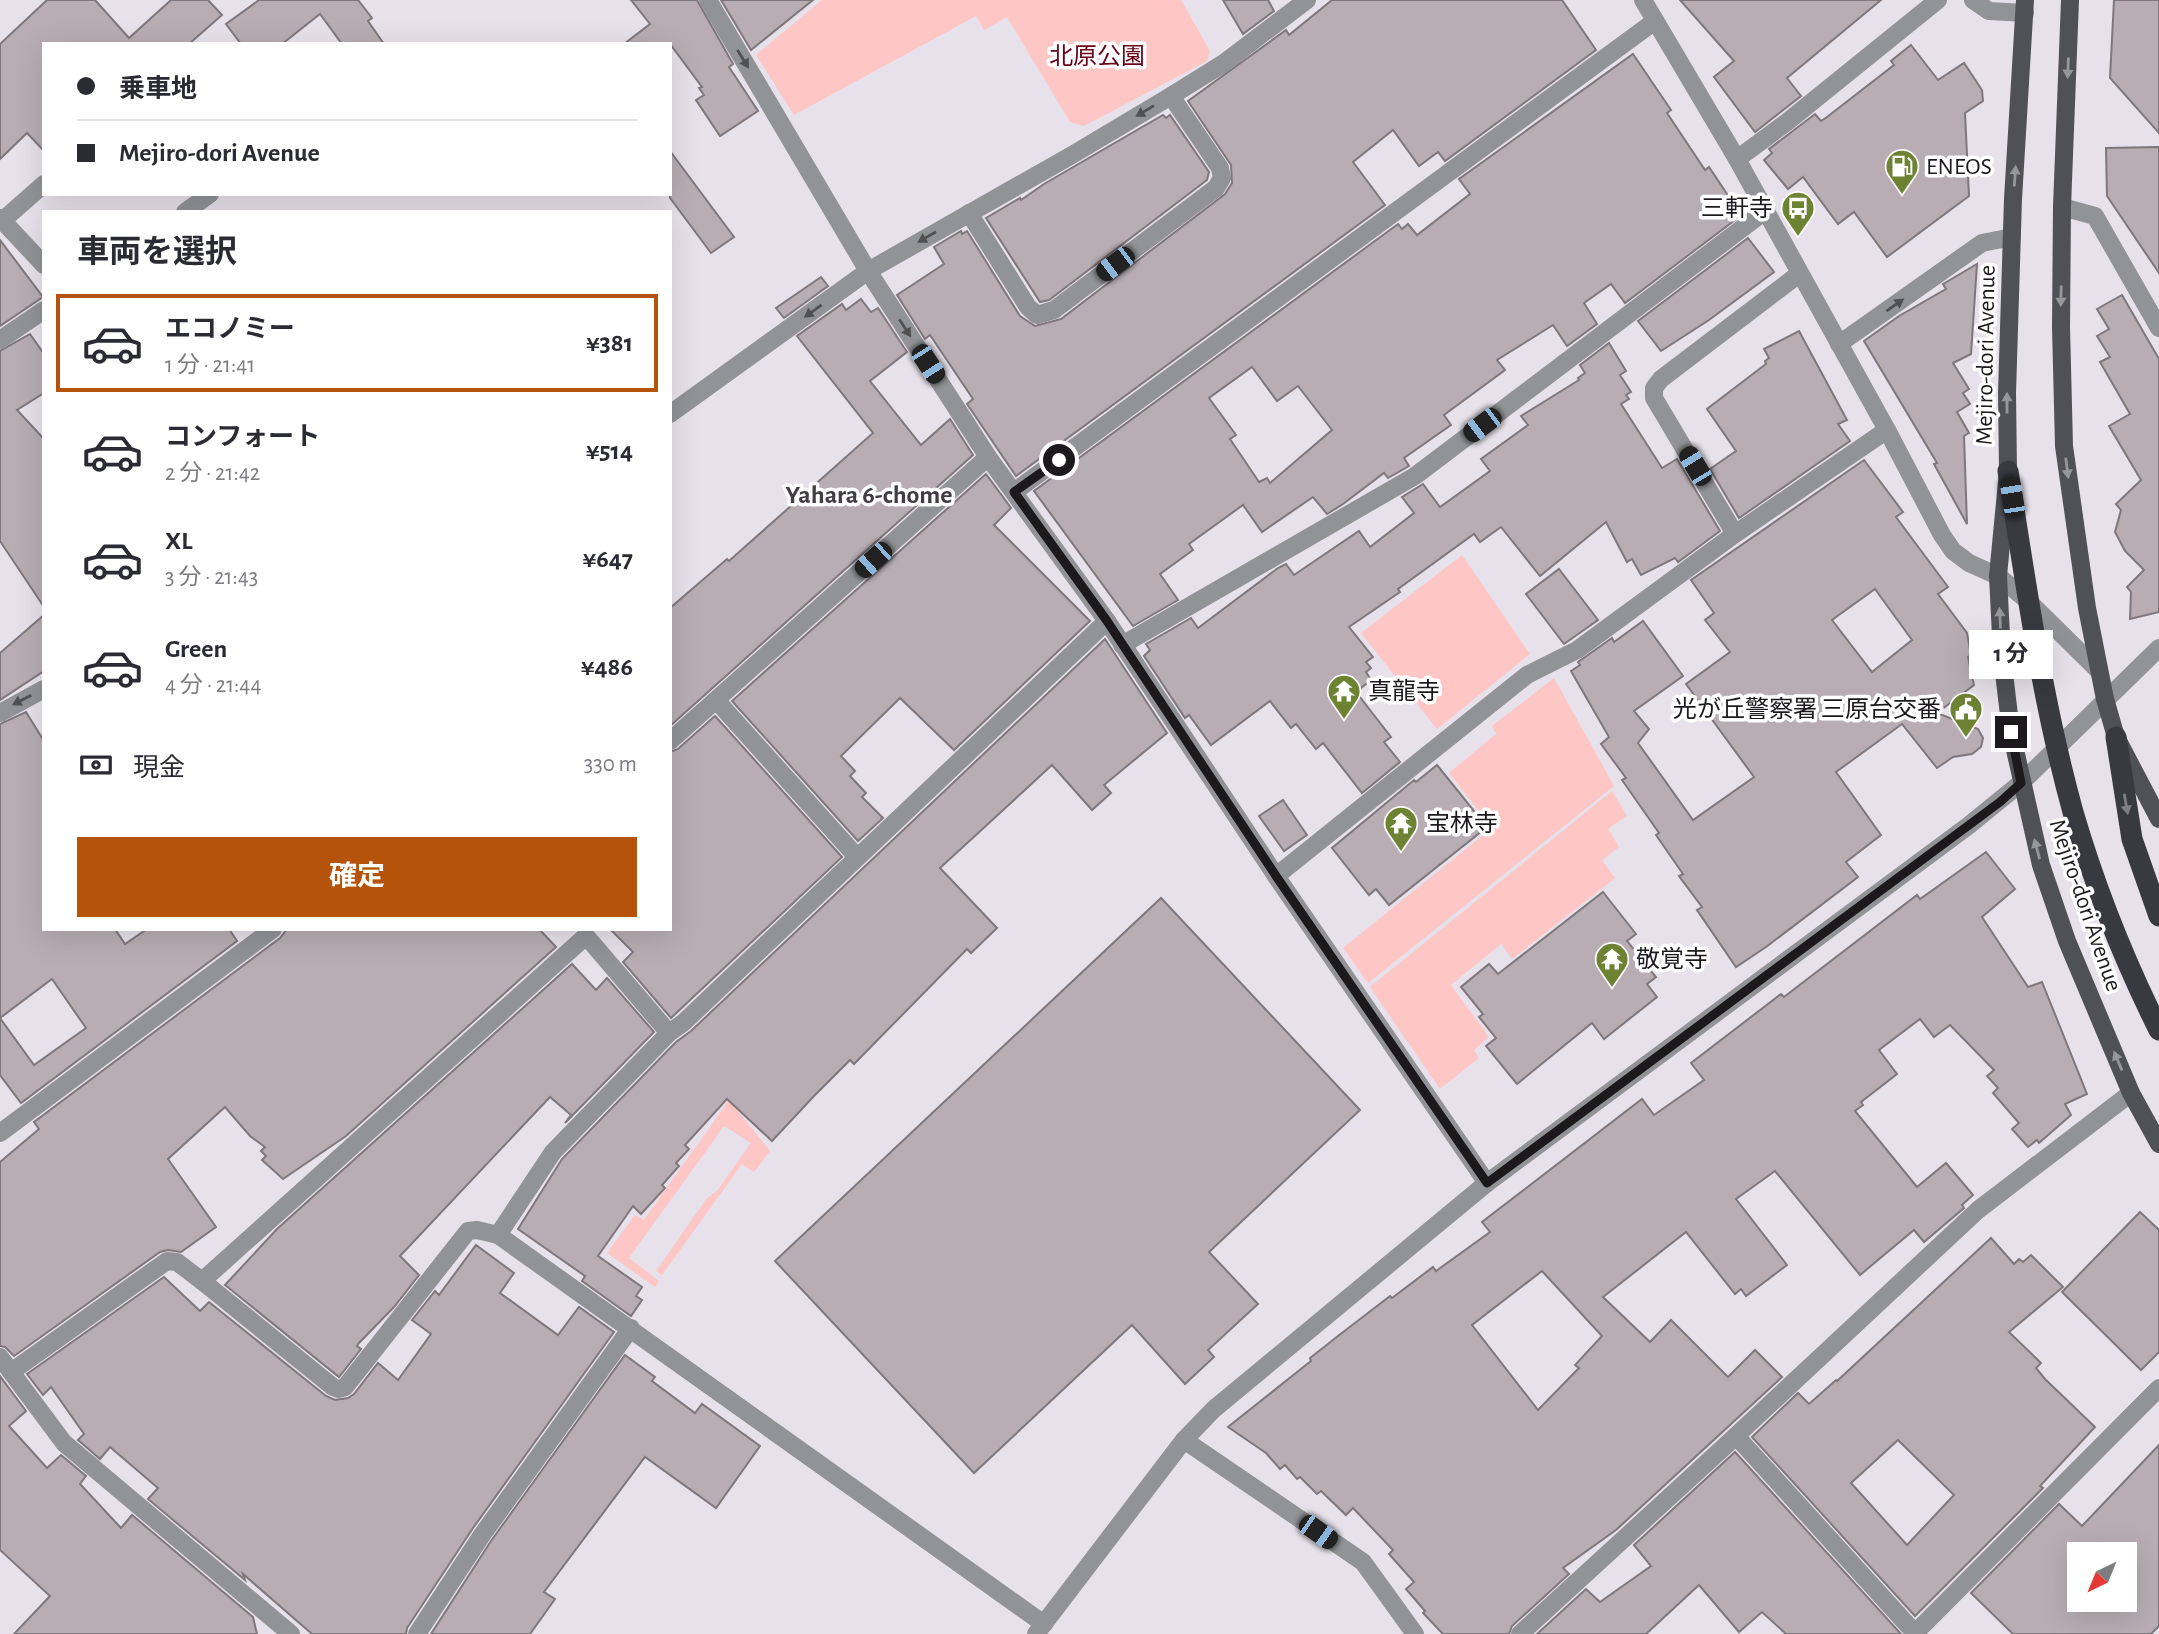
<!DOCTYPE html>
<html lang="ja">
<meta charset="utf-8">
<style>
:root{--surface:#fff;--page:#f2f2f3;--text:#2b2b33;--muted:#7c7c81;--line:#e1e1e2;--accent:#b45309}
body{margin:0;font-family:"Alegreya Sans","Noto Sans JP",sans-serif;background:var(--page);color:var(--text);height:100vh;display:flex;flex-direction:column;font-size:26px;white-space:nowrap}
*{box-sizing:border-box;margin:0}
p{font-size:23px;color:var(--muted)}
.icon{flex:none;width:38px;height:38px;fill:none;stroke:currentColor;stroke-width:2;stroke-linecap:round;stroke-linejoin:round}
.map{position:relative;flex:1;overflow:hidden}
.drawer{position:absolute;left:42px;top:210px;width:630px;height:721px;display:flex;flex-direction:column;background:var(--surface);border-radius:0px;box-shadow:0 7px 28px #0002}
.drawer>*{flex:none}
.top-card{position:absolute;left:42px;top:42px;width:630px;height:154px;border-radius:0px;box-shadow:0 7px 28px #0002;display:grid;align-content:center;height:154px;padding:0 35px;background:var(--surface)}
.needle{width:46px;rotate:223deg}
.buttons{position:absolute;left:2067px;top:1542px;display:grid;gap:14px}
.buttons a{display:grid;place-items:center;width:70px;height:70px;border-radius:0px;background:var(--surface);box-shadow:0 7px 28px #0002;font-size:35px}
.end{position:absolute;width:32px;height:32px;margin:-16px;border:9px solid #1b191c;background:#fff;box-shadow:0 0 0 4px #fff}
.from{border-radius:50%}
.bubble{position:absolute;height:49px;border-radius:0px;background:var(--surface);box-shadow:0 7px 28px #0002;font-size:23px;font-weight:700;line-height:49px;text-align:center}
.car{position:absolute;width:21px;height:42px;margin:-21px -10px;border-radius:9px;box-shadow:0 0 5px 2px #0007;background:linear-gradient(#222 24%,#8ab4d8 0 40%,#222 0 76%,#8ab4d8 0 86%,#222 0)}
.top-card b{display:flex;align-items:center;gap:24px;height:66px;font-size:26px}
.top-card b+b{border-top:2px solid var(--line)}
.top-card i{width:18px;height:18px;background:var(--text)}
ul{padding:0;list-style:none}
li{display:flex;align-items:center;gap:21px;height:98px;margin:0 14px 10px;padding:0 21px;border:4px solid transparent;border-radius:0px}
li div{flex:1}
li b{display:block;font-size:26px}
li em{font-style:normal;font-weight:700}
li.active{border-color:var(--accent)}
li>.icon{width:63px;height:63px;stroke-width:1.5}
h2{padding:0 35px;font-size:32px;line-height:84px}
.pay{display:flex;align-items:center;gap:18px;height:77px;padding:0 35px;font-size:26px}
.pay p{margin-inline-start:auto}
.button{display:flex;gap:14px;margin-top:auto;padding:14px 35px}
.button a{flex:1;height:80px;border-radius:0px;background:var(--accent);color:#fff;font-size:28px;font-weight:700;line-height:80px;text-align:center}
.map>svg:first-child{display:block}
</style>
<div class="map">
<svg width="2159" height="1634" viewBox="0 0 2159 1634">
<rect width="100%" height="100%" fill="#e6e1ea"/>
<g fill="#fec6c5">
<polygon points="822,0 1181,0 1210,51 1207,61 1084,126 1070,122 1007,17 984,30 976,16 794,115 756,55"/>
<polygon points="1462,555 1530,654 1437,729 1361,633"/>
<polygon points="1554,678 1614,786 1368,983 1343,948 1492,828 1449,773 1496,734 1492,726"/>
<polygon points="1612,791 1627,816 1608,829 1619,847 1602,860 1615,878 1512,959 1501,944 1451,985 1489,1037 1474,1050 1479,1058 1440,1089 1370,987"/>
<polygon points="729,1100 770,1151 754,1172 742,1164 662,1275 656,1271 707,1198 717,1191 751,1143 724,1126 629,1258 659,1281 655,1287 607,1253 635,1215 644,1220"/>
</g>
<g fill="#b7adb2" stroke="#7f777b" stroke-width="2" fill-rule="evenodd">
<polygon points="47,0 95,0 129,38 171,0 208,0 222,15 189,44 44,44 44,151 27,133 0,159 0,44"/>
<polygon points="259,0 358,0 372,18 368,21 384,44 342,44 320,14 282,44 241,44 226,24"/>
<polygon points="631,0 697,0 733,64 729,67 758,111 720,136 696,100 704,95 699,88 702,87 670,44 624,44 650,24"/>
<polygon points="721,0 813,0 751,50"/>
<polygon points="1223,0 1268,0 1274,11 1243,34"/>
<polygon points="1332,0 1562,0 1596,50 1445,161 1438,152 1419,166 1393,130 1353,162 1385,205 1016,476 967,404 973,399 930,335 925,339 897,295 944,264 934,247 961,231 962,234 967,231 1020,316 1035,326 1061,319 1225,194 1232,183 1231,165 1188,101 1286,30 1289,35"/>
<polygon points="1680,0 1881,0 1787,78 1801,96 1755,132 1714,77 1734,61"/>
<polygon points="2114,0 2159,0 2159,133 2110,78"/>
<polygon points="1911,45 1938,80 1964,63 1982,90 1983,101 1965,113 1969,196 1887,257 1854,212 1838,224 1803,177 1788,189 1764,160 1772,153 1769,149 1815,114 1821,121 1827,117 1894,65 1891,61"/>
<path d="M1633 54 1671 110 1667 113 1705 170 1709 167 1733 203 1726 208 1735 220 1625 303 1611 284 1584 303 1597 324 1567 346 1553 325 1497 360 1505 370 1444 415 1451 425 1404 458 1409 466 1388 478 1384 473 1343 504 1327 514 1313 497 1262 532 1243 505 1189 544 1193 550 1160 574 1178 600 1133 626 1034 491 1398 224 1402 229 1408 224 1417 235 1470 194 1459 179ZM1252 367 1277 401 1298 386 1332 430 1270 483 1267 478 1259 482 1230 439 1236 435 1209 398Z"/>
<polygon points="1163,115 1166,118 1170,115 1209,172 1207,180 1049,300 1040,302 986,218 1020,198 1021,200 1044,184"/>
<polygon points="2159,147 2159,273 2107,196 2106,148"/>
<polygon points="670,151 734,237 711,253 670,198"/>
<polygon points="1748,238 1774,272 1709,320 1661,351 1638,321"/>
<polygon points="0,240 43,297 0,326"/>
<polygon points="1977,264 1971,354 1953,363 1969,389 1963,393 1970,404 1957,412 1969,433 1964,436 1967,524 1934,464 1937,463 1864,341 1899,316 1946,289 1943,284"/>
<polygon points="821,277 828,286 784,318 776,308"/>
<polygon points="2122,295 2159,359 2159,612 2130,619 2131,592 2127,587 2144,570 2125,551 2115,532 2121,510 2116,504 2141,480 2109,426 2130,414 2100,362 2110,357 2097,336 2109,329 2097,309"/>
<polygon points="861,299 871,312 878,308 907,352 870,381 921,445 950,419 973,455 670,726 670,608 727,559 729,561 873,433 797,336 842,304 846,310"/>
<polygon points="1799,331 1847,420 1838,424 1850,441 1739,518 1710,469 1736,451 1707,409 1766,364 1765,361 1769,358 1764,349"/>
<polygon points="30,334 44,354 44,393 17,410 44,439 44,607 0,541 0,351"/>
<polygon points="1609,343 1626,371 1620,375 1631,392 1626,395 1629,399 1621,404 1662,468 1677,459 1720,531 1678,562 1675,558 1641,575 1632,559 1627,562 1606,522 1540,576 1501,527 1480,542 1474,534 1398,589 1400,592 1349,627 1373,657 1366,662 1371,668 1366,672 1371,680 1356,692 1391,737 1384,742 1400,762 1362,793 1323,743 1316,749 1296,724 1291,728 1270,701 1211,745 1189,715 1185,718 1144,656 1150,650 1146,644 1191,618 1198,628 1278,568 1286,564 1294,575 1359,531 1370,547 1414,513 1402,497 1423,484 1440,507 1490,471 1481,459 1528,425 1521,416 1579,380 1578,378 1585,373 1580,365"/>
<path d="M1864 460 1903 512 1896 517 1948 587 1938 594 1967 633 1971 655 1968 657 1974 685 1937 713 1978 729 1983 738 1981 747 1972 754 1953 757 1937 768 1902 724 1836 772 1881 835 1846 862 1858 877 1766 947 1736 967 1697 910 1702 907 1679 876 1683 874 1656 835 1659 833 1622 780 1626 778 1601 744 1609 737 1571 671 1580 665 1578 662 1612 638 1614 642 1643 621 1683 676 1634 711 1649 729 1638 743 1693 820 1754 777 1686 684 1730 652 1705 620 1714 613 1691 580ZM1875 589 1912 640 1872 672 1832 620Z"/>
<polygon points="986,474 1011,508 994,525 1090,621 954,750 900,698 841,756 855,771 850,776 866,793 862,797 883,818 858,841 732,701"/>
<polygon points="1559,569 1598,620 1564,644 1526,594"/>
<polygon points="44,615 44,671 0,700 0,653"/>
<polygon points="1105,639 1167,733 1104,785 1111,793 1092,810 1052,765 940,868 997,928 971,953 967,949 854,1064 850,1060 814,1096 772,1141 727,1099 685,1145 689,1149 676,1163 679,1166 662,1185 665,1188 641,1214 633,1206 598,1256 642,1287 636,1296 642,1300 631,1316 582,1281 585,1276 518,1229 562,1159 676,1042 691,1031"/>
<path d="M26 712 44 741V929H115L125 944 147 929H229L237 941 21 1103 0 1075V724ZM52 979 86 1028 34 1065 0 1018Z"/>
<polygon points="715,716 842,857 671,1018 623,962 633,952 610,929 670,929 670,752 678,749"/>
<polygon points="1437,765 1487,827 1389,905 1376,889 1369,895 1332,848 1414,780 1416,782"/>
<polygon points="1283,800 1307,835 1284,851 1259,816"/>
<path d="M1986 852 2015 889 1982 917 2028 987 2042 982 2087 1094 2065 1104 2071 1115 2039 1143 2037 1140 2028 1147 2012 1129 2019 1123 1993 1093 1998 1088 1987 1076 1994 1070 1950 1025 1934 1037 1920 1019 1879 1050 1897 1074 1861 1102 1863 1105 1855 1111 1917 1187 1946 1163 1973 1195 1962 1205 1964 1208 1924 1242 1914 1230 1860 1275 1775 1171 1736 1199 1787 1265 1746 1296 1741 1289 1735 1294 1686 1232 1603 1297 1650 1342 1671 1320 1728 1377 1755 1350 1782 1377 1616 1530 1563 1568 1569 1574 1512 1626 1509 1634H1443L1423 1613 1425 1611 1406 1589 1414 1582 1389 1554 1393 1550 1353 1508 1346 1515 1321 1491 1317 1494 1300 1477 1297 1479 1285 1465 1280 1469 1266 1453 1228 1427 1311 1361 1310 1358 1338 1336 1390 1296 1392 1298 1433 1267 1436 1271 1490 1232 1482 1222 1642 1099 1654 1115 1704 1080 1691 1063 1781 994 1784 997 1917 895 1920 899ZM1542 1271 1602 1336 1575 1365 1579 1368 1538 1410 1472 1325Z"/>
<polygon points="1603,892 1636,934 1627,941 1656,977 1647,984 1657,997 1604,1039 1592,1023 1517,1084 1486,1046 1496,1038 1479,1017 1483,1014 1461,987 1489,964 1498,974"/>
<polygon points="1161,898 1360,1110 1209,1252 1258,1304 1208,1350 1214,1357 1185,1384 1132,1325 974,1473 775,1261"/>
<polygon points="287,929 539,929 556,947 346,1136 283,1179 262,1160 266,1156 261,1151 265,1147 250,1136 225,1107 168,1159 216,1227 181,1252 168,1250 160,1252 14,1356 5,1347 0,1346 0,1162 39,1129 34,1122 280,938"/>
<polygon points="572,964 596,990 607,978 654,1032 565,1123 571,1115 550,1097 400,1256 419,1275 394,1307 359,1343 357,1346 361,1349 339,1377 225,1285 277,1229"/>
<polygon points="2140,1212 2159,1230 2159,1352 2141,1370 2062,1292"/>
<path d="M1991 1238 2014 1264 2019 1259 2023 1262 2031 1255 2063 1287 2009 1332 2041 1363 2036 1368 2045 1379 2095 1427 2040 1486 2043 1488 1915 1616 1752 1437 1798 1393 1809 1404 1836 1380 1837 1381ZM1898 1440 1954 1495 1907 1545 1851 1483Z"/>
<polygon points="476,1245 514,1273 500,1293 558,1335 579,1307 614,1332 473,1528 407,1628 406,1634 312,1634 243,1574 245,1580 148,1499 158,1488 110,1447 100,1459 78,1440 84,1434 51,1387 43,1395 27,1374 164,1277 200,1311 209,1302 326,1396 335,1400 348,1398 354,1394 378,1363 398,1380 431,1334 412,1320 435,1291 439,1295"/>
<polygon points="625,1355 655,1377 652,1381 695,1413 702,1404 760,1446 716,1508 645,1457 544,1592 555,1599 530,1634 431,1634 491,1541"/>
<polygon points="0,1376 26,1411 9,1426 47,1468 61,1455 86,1476 80,1484 121,1528 132,1515 253,1617 257,1634 14,1634 50,1596 0,1550"/>
<path d="M2159 1445V1626L2151 1634H2013L1971 1593 2059 1504 2082 1526ZM2079 1554H2124V1600H2079Z"/>
<polygon points="1735,1452 1901,1634 1786,1634 1762,1612 1739,1632 1699,1585 1646,1634 1537,1634 1586,1589 1600,1602 1651,1566 1634,1545"/>
</g>
<g fill="none" stroke-linecap="round" stroke-linejoin="round">
<g stroke="#929396" stroke-width="18">
<polyline points="708,0 868,271 988,457 1107,621 1276,876 1487,1183"/>
<polyline points="1973,0 1989,11 2025,13"/>
<polyline points="1737,159 1787,122 1938,0"/>
<polyline points="2062,207 2095,216 2159,328"/>
<polyline points="185,212 210,194"/>
<polyline points="969,213 1028,307 1037,315 1054,310 1216,188 1222,178 1220,168 1171,96"/>
<polyline points="0,218 44,265"/>
<polyline points="2,221 44,184"/>
<polyline points="0,340 44,310"/>
<polyline points="1839,344 1982,243 2012,237"/>
<polyline points="670,414 868,271 1072,155 1171,96 1224,63 1307,0"/>
<polyline points="1014,492 1655,21"/>
<polyline points="1735,534 1654,398 1654,388 1661,379 1799,274"/>
<polyline points="1122,645 1415,476 1765,211"/>
<polyline points="716,700 857,857"/>
<polyline points="0,713 44,689"/>
<polyline points="670,741 988,457"/>
<polyline points="2021,783 2159,648"/>
<polyline points="1276,876 1527,675 1577,650 1735,534 1887,430"/>
<polyline points="0,1133 273,929"/>
<polyline points="202,1281 333,1387 338,1389 345,1387 468,1231 477,1230 498,1235"/>
<polyline points="0,1357 64,1443 291,1634"/>
<polyline points="11,1372 167,1261 177,1262 202,1281 586,936 669,1033"/>
<polyline points="1736,1436 1915,1633"/>
<polyline points="1184,1440 1363,1562 1415,1634"/>
<polyline points="1044,1624 498,1235 553,1152 669,1033 683,1023 1107,621"/>
<polyline points="417,1634 482,1535 631,1328"/>
<polyline points="1520,1634 1724,1447 1978,1210 2131,1093"/>
<polyline points="1914,1634 2159,1388"/>
</g>
<g stroke="#929396" stroke-width="18">
<polyline points="1643,0 1737,159 1887,430 1942,535 1953,551 1969,563 1998,576 2028,601 2098,670"/>
<polyline points="1036,1634 1184,1440 1214,1409 1487,1183 1968,826 2021,783"/>
</g>
<g stroke="#505157" stroke-width="18">
<polyline points="2025,0 2013,199 2007,393 2008,471 1998,576 2002,656 2011,732 2041,865 2067,941 2131,1093 2159,1144"/>
<polyline points="2070,0 2062,207 2061,327 2064,446 2087,608 2105,699 2116,737 2159,819"/>
</g>
<g stroke="#393a41" stroke-width="21">
<path d="M2008 471C2026 585 2042 700 2073 812 2095 887 2124 960 2159 1030"/>
<polyline points="2116,737 2132,839 2159,916"/>
</g>
</g>
<defs><path id="oneway-solid" d="M-6-.8H1V-3.2L6.5 0L1 3.2V.8H-6Z" transform="scale(1.75)"/></defs>
<g fill="#515053">
<use href="#oneway-solid" transform="translate(743 59) rotate(58)"/>
<use href="#oneway-solid" transform="translate(1145 111) rotate(149)"/>
<use href="#oneway-solid" transform="translate(927 237) rotate(150)"/>
<use href="#oneway-solid" transform="translate(1895 305) rotate(-35)"/>
<use href="#oneway-solid" transform="translate(813 311) rotate(144)"/>
<use href="#oneway-solid" transform="translate(905 328) rotate(57)"/>
<use href="#oneway-solid" transform="translate(22 700) rotate(153)"/>
</g>
<g fill="#96979a">
<use href="#oneway-solid" transform="translate(2068 68) rotate(92)"/>
<use href="#oneway-solid" transform="translate(2015 176) rotate(-86)"/>
<use href="#oneway-solid" transform="translate(2061 296) rotate(91)"/>
<use href="#oneway-solid" transform="translate(2007 403) rotate(-90)"/>
<use href="#oneway-solid" transform="translate(2067 468) rotate(83)"/>
<use href="#oneway-solid" transform="translate(2000 618) rotate(-93)"/>
<use href="#oneway-solid" transform="translate(2037 849) rotate(-105)"/>
<use href="#oneway-solid" transform="translate(2118 1061) rotate(-113)"/>
</g>
<use fill="#7e7f84" href="#oneway-solid" transform="translate(2126 804) rotate(80)"/>
<g fill="none" stroke-linecap="round" stroke-linejoin="round">
<polyline stroke="#1b191c" stroke-width="9" points="1059,460 1014,492 1107,621 1276,876 1487,1183 2000,802 2021,783 2011,732"/>
</g>
<defs>
<symbol id="fuel-pin" viewBox="-11 -11 22 30"><path d="M0 17L-7.5 6A9.5 9.5 0 1 1 7.5 6Z" fill="#6d8233" stroke="#fff"/><path d="M-5.5-6h7V0h2V4h1.3V-2.5L3-4.5l.8-.8L6-3V5H2.5V1h-1V6h-7ZM-4.2-4.7v3.2H.2V-4.7Z" fill="#fff"/></symbol>
<symbol id="bus-pin" viewBox="-11 -11 22 30"><path d="M0 17L-7.5 6A9.5 9.5 0 1 1 7.5 6Z" fill="#6d8233" stroke="#fff"/><path d="M-5-6H5V4H4V6H2V4H-2V6H-4V4H-5ZM-3.5-4V0h7V-4ZM-3.5 1.2v1.5H-2V1.2ZM2 1.2v1.5H3.5V1.2Z" fill="#fff"/></symbol>
<symbol id="temple-pin" viewBox="-11 -11 22 30"><path d="M0 17L-7.5 6A9.5 9.5 0 1 1 7.5 6Z" fill="#6d8233" stroke="#fff"/><path d="M0-6L5-2H3V0L6.5 2.5H4V6H1.5V3h-3V6H-4V2.5H-6.5L-3 0V-2H-5Z" fill="#fff"/></symbol>
<symbol id="civic-pin" viewBox="-11 -11 22 30"><path d="M0 17L-7.5 6A9.5 9.5 0 1 1 7.5 6Z" fill="#6d8233" stroke="#fff"/><path d="M-.6-6.5H3V-4.5H.6V-3L4-1V1h2V6H-6V1h2V-1L-.6-3ZM-1.2 2.5V6h2.4V2.5Z" fill="#fff"/></symbol>
</defs>
<g fill-rule="evenodd">
<use href="#fuel-pin" x="1883" y="147" width="38" height="52"/>
<use href="#bus-pin" x="1779" y="189" width="38" height="52"/>
<use href="#temple-pin" x="1325" y="672" width="38" height="52"/>
<use href="#civic-pin" x="1947" y="690" width="38" height="52"/>
<use href="#temple-pin" x="1382" y="804" width="38" height="52"/>
<use href="#temple-pin" x="1593" y="940" width="38" height="52"/>
</g>
<g text-anchor="middle" stroke-width="7" stroke-linejoin="round" paint-order="stroke">
<g font-size="24" fill="#670217" stroke="#fff">
<text x="1097" y="64">北原公園</text>
</g>
<g font-size="24" fill="#1b191c" stroke="#fff" text-anchor="start">
<text x="1926" y="174">ENEOS</text>
<text x="1773" y="216" text-anchor="end">三軒寺</text>
<text x="1368" y="699">真龍寺</text>
<text x="1941" y="717" text-anchor="end">光が丘警察署 三原台交番</text>
<text x="1426" y="831">宝林寺</text>
<text x="1636" y="967">敬覚寺</text>
</g>
<g font-size="24" fill="#1b191c" stroke="#fff">
<text transform="translate(1985 355) rotate(-89)" y="8">Mejiro-dori Avenue</text>
<text transform="translate(2086 905) rotate(71)" y="8">Mejiro-dori Avenue</text>
</g>
<g font-size="26" font-weight="bold" fill="#413d43" stroke="#fff">
<text x="869" y="503">Yahara 6-chome</text>
</g>
</g>
</svg>
<div class="buttons">
<a><svg class="needle" viewBox="-14 -14 28 28"><path d="M0-13l5 13h-10z" fill="#e53935"/><path d="M0 13l5-13h-10z" fill="#7c7c81"/></svg></a>
</div>
<i class="end from" style="left:1059px;top:460px"></i>
<i class="end" style="left:2011px;top:732px"></i>
<div class="bubble" style="left:1969px;top:630px;width:84px">1 分</div>
<i class="car" style="left:1115px;top:264px;rotate:233deg"></i>
<i class="car" style="left:928px;top:364px;rotate:147deg"></i>
<i class="car" style="left:1482px;top:425px;rotate:233deg"></i>
<i class="car" style="left:1695px;top:466px;rotate:329deg"></i>
<i class="car" style="left:2012px;top:497px;rotate:351deg"></i>
<i class="car" style="left:873px;top:560px;rotate:228deg"></i>
<i class="car" style="left:1318px;top:1532px;rotate:125deg"></i>
<div class="top-card">
<b><i class="from"></i>乗車地</b>
<b><i></i>Mejiro-dori Avenue</b>
</div>
<section class="drawer">
<h2>車両を選択</h2>
<ul>
<li class="active"><svg class="icon" aria-label="car" viewBox="0 0 24 24"><path d="M5 17H2v-5l4-1 3-4h7l3 4 3 1v5h-3M9 17h6M6 11h13"/><circle cx="7" cy="17" r="2"/><circle cx="17" cy="17" r="2"/></svg><div><b>エコノミー</b><p>1 分 · 21:41</p></div><em>¥381</em></li>
<li><svg class="icon" aria-label="car" viewBox="0 0 24 24"><path d="M5 17H2v-5l4-1 3-4h7l3 4 3 1v5h-3M9 17h6M6 11h13"/><circle cx="7" cy="17" r="2"/><circle cx="17" cy="17" r="2"/></svg><div><b>コンフォート</b><p>2 分 · 21:42</p></div><em>¥514</em></li>
<li><svg class="icon" aria-label="car" viewBox="0 0 24 24"><path d="M5 17H2v-5l4-1 3-4h7l3 4 3 1v5h-3M9 17h6M6 11h13"/><circle cx="7" cy="17" r="2"/><circle cx="17" cy="17" r="2"/></svg><div><b>XL</b><p>3 分 · 21:43</p></div><em>¥647</em></li>
<li><svg class="icon" aria-label="car" viewBox="0 0 24 24"><path d="M5 17H2v-5l4-1 3-4h7l3 4 3 1v5h-3M9 17h6M6 11h13"/><circle cx="7" cy="17" r="2"/><circle cx="17" cy="17" r="2"/></svg><div><b>Green</b><p>4 分 · 21:44</p></div><em>¥486</em></li>
</ul>
<div class="pay"><svg class="icon" aria-label="cash" viewBox="0 0 24 24"><path d="M3 7h18v10H3z"/><circle cx="12" cy="12" r="2"/></svg>現金<p>330 m</p></div>
<div class="button"><a>確定</a></div>
</section>
</div>
